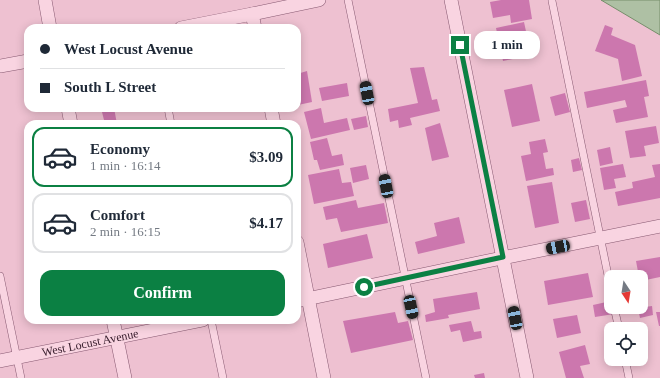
<!DOCTYPE html>
<meta charset="utf-8">
<style>
:root{--surface:#fff;--page:#f2f2f3;--text:#1f2937;--muted:#747a83;--line:#e0e1e3;--accent:#0b8043}
body{margin:0;font-family:"Times New Roman",serif;background:var(--page);color:var(--text);height:100vh;display:flex;flex-direction:column;font-size:15px;white-space:nowrap}
*{box-sizing:border-box;margin:0}
p{font-size:13px;color:var(--muted)}
.icon{flex:none;width:22px;height:22px;fill:none;stroke:currentColor;stroke-width:2;stroke-linecap:round;stroke-linejoin:round}
.map{position:relative;flex:1;overflow:hidden}
.details{position:absolute;left:24px;top:120px;width:277px;height:204px;display:flex;flex-direction:column;background:var(--surface);border-radius:12px;box-shadow:0 2px 10px #0003}
.details>*{flex:none}
.hud{position:absolute;left:24px;top:24px;width:277px;height:88px;border-radius:12px;box-shadow:0 2px 10px #0003;display:grid;align-content:center;height:88px;padding:0 16px;background:var(--surface)}
.needle{width:26px;rotate:168deg}
.controls{position:absolute;left:604px;top:270px;display:grid;gap:8px}
.controls a{display:grid;place-items:center;width:44px;height:44px;border-radius:8px;background:var(--surface);box-shadow:0 2px 10px #0003;font-size:20px}
.end{position:absolute;width:18px;height:18px;margin:-9px;border:5px solid #0b8043;background:#fff;box-shadow:0 0 0 2px #fff}
.from{border-radius:50%}
.bubble{position:absolute;height:28px;border-radius:12px;background:var(--surface);box-shadow:0 2px 10px #0003;font-size:13px;font-weight:700;line-height:28px;text-align:center}
.car{position:absolute;width:12px;height:24px;margin:-12px -6px;border-radius:5px;box-shadow:0 0 3px 1px #0007;background:linear-gradient(#222 24%,#8ab4d8 0 40%,#222 0 76%,#8ab4d8 0 86%,#222 0)}
.hud b{display:flex;align-items:center;gap:14px;height:38px;font-size:15px}
.hud b+b{border-top:1px solid var(--line)}
.hud i{width:10px;height:10px;background:var(--text)}
ul{padding:7px 0 0;list-style:none}
li{display:flex;align-items:center;gap:12px;height:60px;margin:0 8px 6px;padding:0 8px;border:2px solid var(--line);border-radius:12px}
li div{flex:1}
li b{display:block;font-size:15px}
li em{font-style:normal;font-weight:700}
li.current{border-color:var(--accent)}
li>.icon{width:36px;height:36px;stroke-width:1.5}
.cta{display:flex;gap:8px;margin-top:auto;padding:8px 16px}
.cta a{flex:1;height:46px;border-radius:12px;background:var(--accent);color:#fff;font-size:16px;font-weight:700;line-height:46px;text-align:center}
.map>svg:first-child{display:block}
</style>
<div class="map">
<svg width="660" height="378" viewBox="0 0 660 378">
<rect width="100%" height="100%" fill="#eec1d1"/>
<polygon fill="#aec0a4" stroke="#768e6b" points="601,0 660,0 660,35"/>
<g fill="#cc77ae">
<polygon points="501,0 529,0 532,19 511,23 510,15 493,18 490,2"/>
<polygon points="524,22 531,55 503,61 496,28"/>
<polygon points="605,25 613,28 611,35 635,45 642,76 622,81 618,59 595,51"/>
<polygon points="424,67 432,100 437,99 440,111 410,118 412,125 399,128 398,120 390,122 388,109 418,103 410,68"/>
<polygon points="307,71 312,102 298,105 297,74"/>
<polygon points="646,80 649,96 644,97 648,117 616,123 613,110 627,107 625,100 587,108 584,92"/>
<polygon points="347,83 349,96 322,101 319,88"/>
<polygon points="532,84 540,121 512,127 504,90"/>
<polygon points="565,93 570,112 555,116 550,97"/>
<polygon points="101,108 114,108 117,124 105,124"/>
<polygon points="321,108 324,123 347,118 350,130 311,139 304,112"/>
<polygon points="366,116 368,127 354,130 351,119"/>
<polygon points="440,123 449,157 432,161 425,128"/>
<polygon points="656,126 659,143 644,146 646,156 630,158 625,131"/>
<polygon points="327,138 332,156 342,154 344,165 320,170 317,160 314,160 310,142"/>
<polygon points="545,139 548,152 543,153 546,169 553,168 554,175 526,181 521,156 531,154 529,142"/>
<polygon points="610,147 613,163 600,166 597,150"/>
<polygon points="579,158 582,170 573,172 571,160"/>
<polygon points="623,164 626,177 614,179 616,188 604,190 600,168"/>
<polygon points="660,164 660,198 618,206 615,192 633,188 632,182 655,177 652,165"/>
<polygon points="366,165 369,179 353,183 350,168"/>
<polygon points="339,169 342,183 351,182 354,196 314,204 308,175"/>
<polygon points="552,182 559,223 535,228 527,186"/>
<polygon points="356,200 358,208 384,203 388,223 341,232 337,218 326,220 323,207"/>
<polygon points="586,200 590,219 575,222 571,203"/>
<polygon points="459,217 465,243 418,254 415,242 437,236 434,223"/>
<polygon points="367,234 373,258 328,268 323,244"/>
<polygon points="660,257 660,277 641,281 641,277 639,277 636,261"/>
<polygon points="588,273 593,297 548,305 544,281"/>
<polygon points="477,292 480,309 448,315 449,318 426,322 425,315 435,312 433,299"/>
<polygon points="611,301 611,307 614,314 595,317 593,305"/>
<polygon points="652,306 653,315 640,318 638,308"/>
<polygon points="395,312 398,323 408,321 413,340 351,353 343,321"/>
<polygon points="656,312 660,312 660,326 659,326"/>
<polygon points="577,315 581,333 557,338 553,319"/>
<polygon points="471,321 474,332 481,331 482,338 463,342 460,330 451,332 449,325"/>
<polygon points="585,345 590,364 580,366 584,378 566,378 559,352"/>
<polygon points="484,373 485,378 475,378 474,375"/>
</g>
<g fill="none" stroke-linecap="round" stroke-linejoin="round">
<defs>
<g id="service">
<polyline points="348,0 426,378"/>
<polyline points="552,1 611,290"/>
<polyline points="168,108 171,124"/>
<polyline points="0,276 21,378"/>
<polyline points="614,307 619,329"/>
<polyline points="211,320 223,378"/>
<polyline points="625,359 629,378"/>
</g>
<g id="minor">
<polyline points="45,0 50,28"/>
<polyline points="451,0 527,378"/>
<polyline points="252,14 255,28"/>
<polyline points="181,28 252,14 319,0"/>
<polyline points="0,66 28,61"/>
<polyline points="68,108 71,124"/>
<polyline points="271,108 274,124"/>
<polyline points="297,242 324,378"/>
<path d="M297 301C365 287 434 272 502 258 555 247 607 237 660 226"/>
<polyline points="113,320 125,378"/>
<path id="s1" d="M0 361 203 320"/>
</g>
</defs>
<use href="#service" stroke="#875971" stroke-width="8"/>
<use href="#minor" stroke="#875971" stroke-width="14"/>
<use href="#service" stroke="#f9d4e1" stroke-width="7"/>
<use href="#minor" stroke="#f9d4e1" stroke-width="13"/>
</g>
<g fill="none" stroke-linecap="round" stroke-linejoin="round">
<polyline stroke="#0b8043" stroke-width="5" points="364,287 503,257 460,45"/>
</g>
<g text-anchor="middle" stroke-width="3" stroke-linejoin="round" paint-order="stroke">
<g font-size="12" fill="#371d2c" stroke="#f5d1de">
<text dy="4" stroke="none"><textPath href="#s1" startOffset="92">West Locust Avenue</textPath></text>
</g>
</g>
</svg>
<div class="controls">
<a><svg class="needle" viewBox="-14 -14 28 28"><path d="M0-13l5 13h-10z" fill="#e53935"/><path d="M0 13l5-13h-10z" fill="#747a83"/></svg></a>
<a><svg class="icon" aria-label="locate" viewBox="0 0 24 24"><circle cx="12" cy="12" r="6"/><path d="M12 2v4M12 18v4M2 12h4M18 12h4"/></svg></a>
</div>
<i class="end from" style="left:364px;top:287px"></i>
<i class="end" style="left:460px;top:45px"></i>
<div class="bubble" style="left:474px;top:31px;width:66px">1 min</div>
<i class="car" style="left:367px;top:93px;rotate:349deg"></i>
<i class="car" style="left:386px;top:186px;rotate:349deg"></i>
<i class="car" style="left:558px;top:247px;rotate:259deg"></i>
<i class="car" style="left:411px;top:307px;rotate:168deg"></i>
<i class="car" style="left:515px;top:318px;rotate:349deg"></i>
<div class="hud">
<b><i class="from"></i>West Locust Avenue</b>
<b><i></i>South L Street</b>
</div>
<section class="details">
<ul>
<li class="current"><svg class="icon" aria-label="car" viewBox="0 0 24 24"><path d="M5 17H2v-5l4-1 3-4h7l3 4 3 1v5h-3M9 17h6M6 11h13"/><circle cx="7" cy="17" r="2"/><circle cx="17" cy="17" r="2"/></svg><div><b>Economy</b><p>1 min · 16:14</p></div><em>$3.09</em></li>
<li><svg class="icon" aria-label="car" viewBox="0 0 24 24"><path d="M5 17H2v-5l4-1 3-4h7l3 4 3 1v5h-3M9 17h6M6 11h13"/><circle cx="7" cy="17" r="2"/><circle cx="17" cy="17" r="2"/></svg><div><b>Comfort</b><p>2 min · 16:15</p></div><em>$4.17</em></li>
</ul>
<div class="cta"><a>Confirm</a></div>
</section>
</div>
